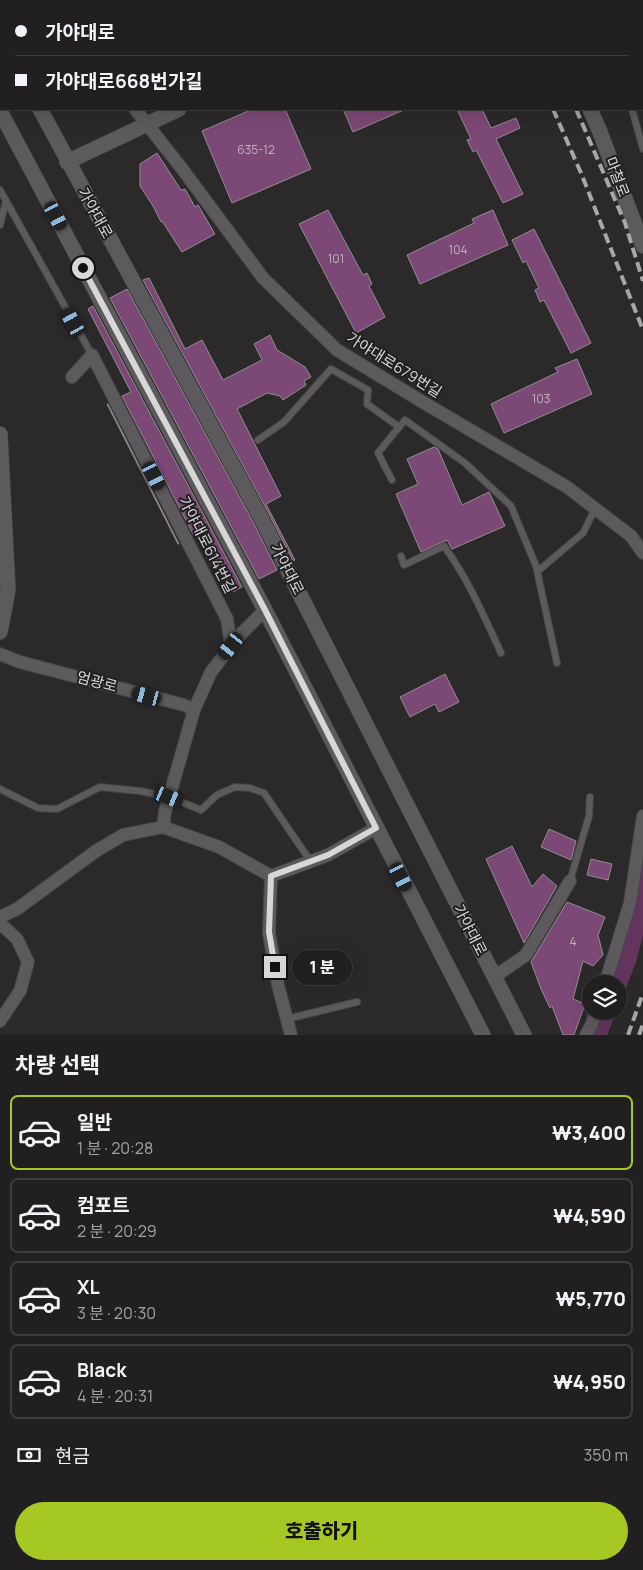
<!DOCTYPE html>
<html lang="ko">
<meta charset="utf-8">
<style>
:root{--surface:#211f20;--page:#2d2c2d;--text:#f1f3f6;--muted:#a2a2a5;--line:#3e3d3e;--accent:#a5c823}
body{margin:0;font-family:Manrope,"Noto Sans KR",sans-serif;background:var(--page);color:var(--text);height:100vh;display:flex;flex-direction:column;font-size:19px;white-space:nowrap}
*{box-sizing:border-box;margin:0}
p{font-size:16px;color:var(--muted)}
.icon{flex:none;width:28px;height:28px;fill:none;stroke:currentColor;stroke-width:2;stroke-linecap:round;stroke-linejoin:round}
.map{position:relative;height:1035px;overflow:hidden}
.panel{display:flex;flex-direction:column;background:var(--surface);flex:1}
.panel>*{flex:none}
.guide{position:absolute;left:0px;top:0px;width:644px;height:110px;box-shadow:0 5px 20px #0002,0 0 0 1px var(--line);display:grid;align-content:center;height:110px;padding:0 15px;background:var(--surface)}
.tools{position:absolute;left:582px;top:975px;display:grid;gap:10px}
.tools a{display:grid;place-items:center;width:45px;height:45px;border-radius:50%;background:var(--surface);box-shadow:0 5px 20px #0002,0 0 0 1px var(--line);font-size:25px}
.end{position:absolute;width:22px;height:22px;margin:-11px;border:6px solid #d8d7d8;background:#111;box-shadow:0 0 0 2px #111}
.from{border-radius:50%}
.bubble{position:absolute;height:35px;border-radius:18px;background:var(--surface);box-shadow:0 5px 20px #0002,0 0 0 1px var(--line);font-size:16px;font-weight:800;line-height:35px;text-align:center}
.car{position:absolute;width:15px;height:30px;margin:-15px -8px;border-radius:6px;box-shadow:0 0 4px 1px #0007;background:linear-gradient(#222 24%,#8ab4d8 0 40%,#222 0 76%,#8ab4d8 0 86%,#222 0)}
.guide b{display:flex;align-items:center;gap:18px;height:48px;font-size:19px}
.guide b+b{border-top:1px solid var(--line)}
.guide i{width:12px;height:12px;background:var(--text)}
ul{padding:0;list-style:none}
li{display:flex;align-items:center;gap:15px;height:75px;margin:0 10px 8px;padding:0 5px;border:2px solid var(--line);border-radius:8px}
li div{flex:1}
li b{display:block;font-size:19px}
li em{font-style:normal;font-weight:800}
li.current{border-color:var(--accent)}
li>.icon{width:45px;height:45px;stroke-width:1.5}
h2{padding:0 15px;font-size:22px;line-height:60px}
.pay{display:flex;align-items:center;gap:12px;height:55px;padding:0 15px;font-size:19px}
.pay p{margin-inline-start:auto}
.primary-button{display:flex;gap:10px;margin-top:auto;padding:10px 15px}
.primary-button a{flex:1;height:58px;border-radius:30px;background:var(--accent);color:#111;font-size:20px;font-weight:800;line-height:58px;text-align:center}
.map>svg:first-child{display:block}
</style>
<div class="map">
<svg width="643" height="1035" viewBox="0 0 643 1035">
<rect width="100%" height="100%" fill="#2c292b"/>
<g fill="#63355d">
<polygon points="643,816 643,935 636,962 619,1006 619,984 605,984 630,903"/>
<polygon points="596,1011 617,1011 607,1035 586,1035"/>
</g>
<g fill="#7c4875" stroke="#918e90">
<polygon points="253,109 285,109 311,169 232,203 202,131"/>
<polygon points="343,109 406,109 353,132"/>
<polygon points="457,109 482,109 491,128 516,118 520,128 496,139 523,194 503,203 476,150 473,152 467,140 471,139"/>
<polygon points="157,153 181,190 185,189 195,207 198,205 215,234 182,252 162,221 161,222 153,206 140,186 140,164"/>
<polygon points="328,210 363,275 367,273 372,284 369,286 385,317 356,333 299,224"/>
<polygon points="493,210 508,245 420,284 407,255 474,223 472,219"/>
<polygon points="534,229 591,343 571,353 544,300 540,302 535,290 539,288 526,261 523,263 512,240"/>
<polygon points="149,278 185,349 202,340 223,380 262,360 254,344 270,335 277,350 305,367 311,377 304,381 306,385 283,400 280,396 267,393 237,409 281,496 266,504 295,560 293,561 268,512 143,280"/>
<polygon points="127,289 252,520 277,570 259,579 110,298"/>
<polygon points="93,306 242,587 233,592 202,532 194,536 122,396 131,392 88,309"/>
<polygon points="577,359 592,394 504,433 491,404 558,372 555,368"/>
<polygon points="107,404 108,404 179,544 178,544"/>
<polygon points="434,447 438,449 462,505 489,492 505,526 452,549 447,540 421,552 396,494 418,484 407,459"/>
<polygon points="445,674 459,702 439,712 435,704 410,717 400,697"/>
<polygon points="549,829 576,841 571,860 541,847"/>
<polygon points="512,846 532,887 543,874 557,886 524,943 486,859"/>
<polygon points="591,859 612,864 608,880 587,875"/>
<polygon points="567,902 605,917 598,935 603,955 593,966 583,961 573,999 585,1004 574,1035 563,1035 552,1006 550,1008 541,989 531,962"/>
</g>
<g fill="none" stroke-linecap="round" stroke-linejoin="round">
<defs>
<g id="lane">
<polyline points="642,1 642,0"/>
<polyline points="632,109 643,149"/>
<polyline points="0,190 92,355"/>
<polyline points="0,225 6,201"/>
<polyline points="258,440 284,422 331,369 368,390 367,404 399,427 405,420 465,463 511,506 536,566 557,663"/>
<polyline points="392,480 378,453 399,427"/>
<path d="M401 556 404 565 444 546C468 579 484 616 501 653"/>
<polyline points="538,571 583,533 595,509"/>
<polyline points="0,789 38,808 57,809 100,787 140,791 169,797 201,810 217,795 235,787 250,788 264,793 311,862"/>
<polyline points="570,881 589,816 590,797"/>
<polyline points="287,1019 357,1002"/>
</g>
<g id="street">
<polyline points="79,0 79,1"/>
<polyline points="135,109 183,170 263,278 337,350 421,401 567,487 631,536 643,553"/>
<polyline points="72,377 92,355 227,619 231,646"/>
<polyline points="0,654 20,662 184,705 194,710"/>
<polyline points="163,827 165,812 194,710 211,672 239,636 265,610"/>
<polyline points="271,876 269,933 278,985 291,1035"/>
<polyline points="0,917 17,909 96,851 123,835 163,827 219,847 271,876 328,855 376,828"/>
<polyline points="0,923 17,939 28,962 20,991 0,1021"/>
<polyline points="494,977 526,955 570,881"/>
<polyline points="605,984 630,903 643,816"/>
<polyline points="586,1035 591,1026 596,1011"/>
</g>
<g id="secondary">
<polyline points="542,0 543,1"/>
<polyline points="376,1 378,0"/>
<polyline points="410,1 412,0"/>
<polyline points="438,1 440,0"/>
<polyline points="0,33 1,35"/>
<polyline points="40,109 260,516 524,1035"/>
<polyline points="590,109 600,132 643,246"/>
<polyline points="0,111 265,610 483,1035"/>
<polyline points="67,162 179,109"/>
<polyline points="0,434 8,590 0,632"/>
</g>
</defs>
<use href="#lane" stroke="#474547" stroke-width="8"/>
<use href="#street" stroke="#474547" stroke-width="14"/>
<use href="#secondary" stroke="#474547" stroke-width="16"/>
<use href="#lane" stroke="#5c5a5c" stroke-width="6"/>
<use href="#street" stroke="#5c5a5c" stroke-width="12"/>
<use href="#secondary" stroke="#5c5a5c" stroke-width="15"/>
<g stroke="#a8a6a8" stroke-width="4" stroke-dasharray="10 5" stroke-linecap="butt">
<polyline points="505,0 505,1"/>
<polyline points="529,0 530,1"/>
<polyline points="553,109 581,173 643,330"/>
<polyline points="576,109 625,223 643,281"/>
<polyline points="628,1035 643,993"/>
<polyline points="639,1035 643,1024"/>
</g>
</g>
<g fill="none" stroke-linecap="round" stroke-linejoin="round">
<polyline stroke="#d8d7d8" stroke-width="6" points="83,268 265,610 376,828 328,855 271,876 269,932 275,967"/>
</g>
<g text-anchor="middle" stroke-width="4" stroke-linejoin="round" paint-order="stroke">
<g font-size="12" fill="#c1b3bf">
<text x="256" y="154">635-12</text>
<text x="458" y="254">104</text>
<text x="336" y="263">101</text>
<text x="541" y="403">103</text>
<text x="573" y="946">4</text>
</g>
<g font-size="15" fill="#d8d7d8" stroke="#222022">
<text transform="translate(617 177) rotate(69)" y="5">마철로</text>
<text transform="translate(95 213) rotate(61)" y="5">가야대로</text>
<text transform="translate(394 365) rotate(32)" y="5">가야대로679번길</text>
<text transform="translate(207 545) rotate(63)" y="5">가야대로614번길</text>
<text transform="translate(287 569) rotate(63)" y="5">가야대로</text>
<text transform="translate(97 682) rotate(15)" y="5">엄광로</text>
<text transform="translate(470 930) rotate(63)" y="5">가야대로</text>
</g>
</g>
</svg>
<div class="tools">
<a><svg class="icon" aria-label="layers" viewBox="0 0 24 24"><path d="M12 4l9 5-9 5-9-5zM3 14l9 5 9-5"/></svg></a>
</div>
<i class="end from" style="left:83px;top:268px"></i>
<i class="end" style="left:275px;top:967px"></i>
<div class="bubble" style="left:292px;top:950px;width:60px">1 분</div>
<i class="car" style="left:56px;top:216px;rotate:152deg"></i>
<i class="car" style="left:73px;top:322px;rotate:331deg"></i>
<i class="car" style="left:154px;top:476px;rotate:153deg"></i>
<i class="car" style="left:231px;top:646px;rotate:218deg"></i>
<i class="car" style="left:147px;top:696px;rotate:285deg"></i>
<i class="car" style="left:169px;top:797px;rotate:112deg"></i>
<i class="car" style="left:401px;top:877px;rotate:153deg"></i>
<div class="guide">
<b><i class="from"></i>가야대로</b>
<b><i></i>가야대로668번가길</b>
</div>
</div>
<section class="panel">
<h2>차량 선택</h2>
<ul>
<li class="current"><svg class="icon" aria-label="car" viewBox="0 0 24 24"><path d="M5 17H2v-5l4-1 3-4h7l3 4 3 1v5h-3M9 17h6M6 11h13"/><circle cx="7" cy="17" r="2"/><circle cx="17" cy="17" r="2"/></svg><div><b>일반</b><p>1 분 · 20:28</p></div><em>₩3,400</em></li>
<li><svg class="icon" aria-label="car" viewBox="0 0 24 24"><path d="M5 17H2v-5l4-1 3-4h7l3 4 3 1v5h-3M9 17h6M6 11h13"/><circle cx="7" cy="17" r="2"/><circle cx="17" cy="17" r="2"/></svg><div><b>컴포트</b><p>2 분 · 20:29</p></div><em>₩4,590</em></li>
<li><svg class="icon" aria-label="car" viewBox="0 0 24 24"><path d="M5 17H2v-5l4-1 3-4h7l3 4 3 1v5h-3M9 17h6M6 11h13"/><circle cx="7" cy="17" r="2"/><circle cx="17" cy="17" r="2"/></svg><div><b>XL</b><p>3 분 · 20:30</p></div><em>₩5,770</em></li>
<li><svg class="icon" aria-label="car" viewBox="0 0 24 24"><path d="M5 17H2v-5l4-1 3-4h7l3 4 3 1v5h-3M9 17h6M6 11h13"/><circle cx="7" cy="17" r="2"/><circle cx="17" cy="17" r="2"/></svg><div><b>Black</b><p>4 분 · 20:31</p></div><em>₩4,950</em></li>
</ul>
<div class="pay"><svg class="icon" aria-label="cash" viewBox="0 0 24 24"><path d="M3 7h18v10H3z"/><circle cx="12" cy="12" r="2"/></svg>현금<p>350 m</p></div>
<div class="primary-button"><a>호출하기</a></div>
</section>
